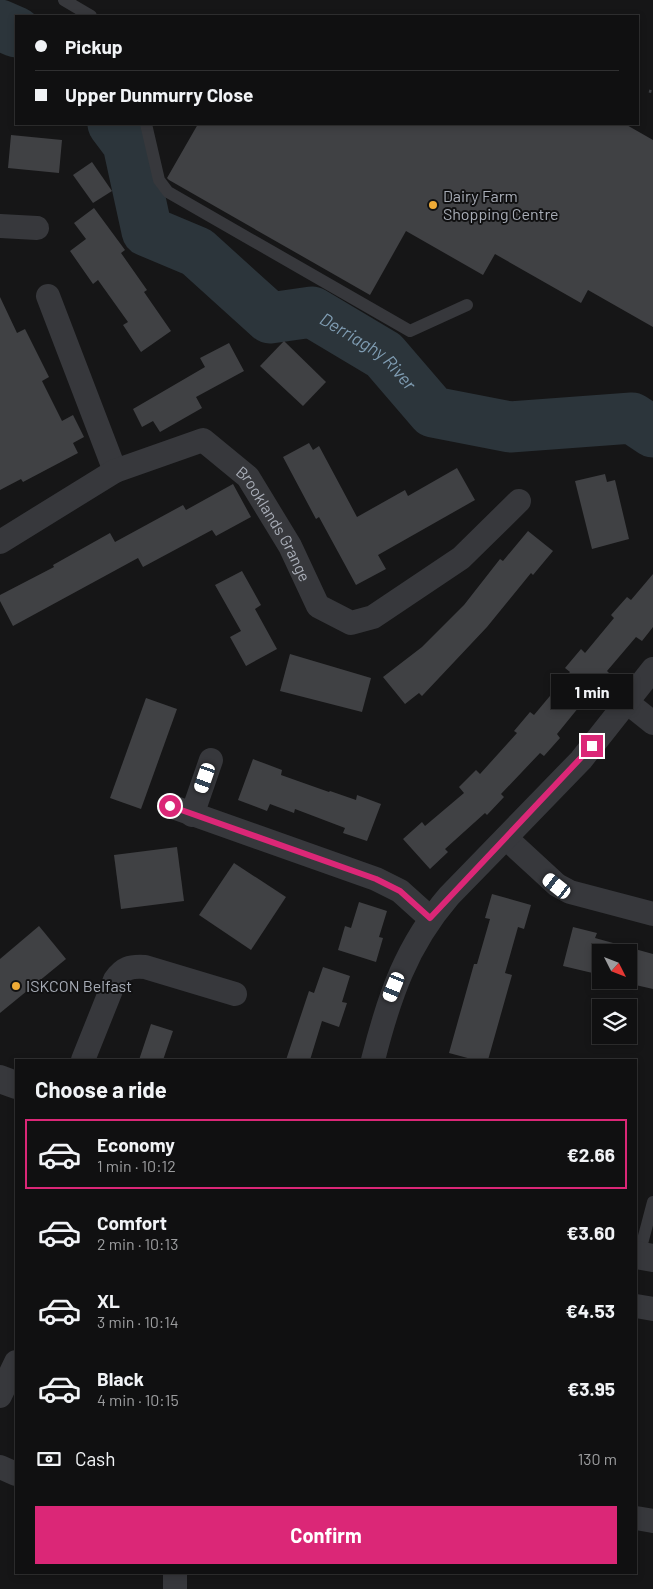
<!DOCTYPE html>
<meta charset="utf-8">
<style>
:root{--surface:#101011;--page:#19191a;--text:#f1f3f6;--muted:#9c9d9f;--line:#303031;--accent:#db2777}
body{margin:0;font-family:Barlow,sans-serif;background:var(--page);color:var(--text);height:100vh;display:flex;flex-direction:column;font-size:19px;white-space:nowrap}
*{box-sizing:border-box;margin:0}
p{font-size:16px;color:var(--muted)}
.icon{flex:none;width:28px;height:28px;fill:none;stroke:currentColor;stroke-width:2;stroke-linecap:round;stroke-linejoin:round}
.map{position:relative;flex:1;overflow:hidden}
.drawer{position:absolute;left:15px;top:1059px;width:622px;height:515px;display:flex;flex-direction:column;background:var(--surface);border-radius:0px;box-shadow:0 2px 8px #0003,0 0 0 1px var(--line)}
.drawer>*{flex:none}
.banner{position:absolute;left:15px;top:15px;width:624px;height:110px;border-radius:0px;box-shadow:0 2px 8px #0003,0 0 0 1px var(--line);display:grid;align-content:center;height:110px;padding:0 20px;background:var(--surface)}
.needle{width:32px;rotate:132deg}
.tools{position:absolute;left:592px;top:944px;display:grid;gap:10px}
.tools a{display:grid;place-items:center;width:45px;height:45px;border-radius:0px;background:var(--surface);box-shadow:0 2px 8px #0003,0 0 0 1px var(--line);font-size:25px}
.end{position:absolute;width:22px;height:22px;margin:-11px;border:6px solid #db2777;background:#fff;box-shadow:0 0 0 2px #fff}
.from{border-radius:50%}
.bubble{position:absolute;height:35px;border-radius:0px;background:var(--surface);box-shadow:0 2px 8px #0003,0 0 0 1px var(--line);font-size:16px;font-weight:700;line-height:35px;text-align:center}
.car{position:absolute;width:15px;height:30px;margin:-15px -8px;border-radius:6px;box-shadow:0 0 4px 1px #0007;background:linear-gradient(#fff 24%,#345 0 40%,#fff 0 76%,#345 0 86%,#fff 0)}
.banner b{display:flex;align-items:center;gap:18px;height:48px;font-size:19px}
.banner b+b{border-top:1px solid var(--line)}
.banner i{width:12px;height:12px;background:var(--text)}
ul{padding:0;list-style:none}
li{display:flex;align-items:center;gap:15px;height:70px;margin:0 10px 8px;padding:0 10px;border:2px solid transparent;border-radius:0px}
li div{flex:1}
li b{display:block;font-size:19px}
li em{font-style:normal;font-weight:700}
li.current{border-color:var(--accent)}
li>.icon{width:45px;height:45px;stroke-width:1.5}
h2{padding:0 20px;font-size:22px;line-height:60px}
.pay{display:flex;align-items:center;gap:12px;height:55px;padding:0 20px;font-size:19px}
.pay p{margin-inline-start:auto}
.cta{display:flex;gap:10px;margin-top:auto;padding:10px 20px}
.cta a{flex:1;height:58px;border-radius:0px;background:var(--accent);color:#fff;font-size:20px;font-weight:700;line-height:58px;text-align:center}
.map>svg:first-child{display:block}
</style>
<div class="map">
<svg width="653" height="1589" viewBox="0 0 653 1589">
<rect width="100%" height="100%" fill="#161617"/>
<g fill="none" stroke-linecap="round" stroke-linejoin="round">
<g stroke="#2c353b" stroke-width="51">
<polyline points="0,25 16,32"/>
<path id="s1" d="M113 124 128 144 147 231 197 252 270 318 312 312 384 355 433 412 510 427 632 418 653 432"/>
</g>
</g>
<g fill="#404144">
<polygon points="198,124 625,124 653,140 653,327 588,290 581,303 495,254 483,275 406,231 370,295 169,180 167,178"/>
<polygon points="11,135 62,140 59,173 8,168"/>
<polygon points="92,162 112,191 93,203 73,175"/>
<polygon points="94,208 125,250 121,253 147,290 144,292 171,331 141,352 123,325 128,322 98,280 93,284 70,251 86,239 74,223"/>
<polygon points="0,297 17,333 25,329 49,377 42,381 62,421 73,415 84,437 73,443 78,453 23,482 21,479 0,490"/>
<polygon points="284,341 326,382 303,406 260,366"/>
<polygon points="229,343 244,371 196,397 202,408 160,432 153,421 142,427 133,409 205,367 200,358"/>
<polygon points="309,443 313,450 319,446 357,517 405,490 408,496 457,468 475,500 378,555 386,569 356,585 319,517 316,519 283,457"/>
<polygon points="605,474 607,482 615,480 629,539 592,549 575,481"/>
<polygon points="233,484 251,517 216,536 212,530 143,567 138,558 13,626 0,601 0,595 54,567 53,565 110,533 115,542 183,505 186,510"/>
<polygon points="528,531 553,551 533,575 531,573 487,627 422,696 419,693 405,704 383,677 422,647 464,605 500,559 503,561"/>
<polygon points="242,571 261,605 255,609 277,649 246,666 230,637 241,631 215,585"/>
<polygon points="653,574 653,627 642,641 636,637 607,671 611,675 595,694 592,691 557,734 560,738 544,756 540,753 501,794 504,797 487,815 485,813 445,849 448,852 430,869 403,839 422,822 425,826 464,793 459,787 476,770 480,774 517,733 514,731 530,712 534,715 570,672 565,668 581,649 585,653 614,618 611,615 627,597 631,600"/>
<polygon points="290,654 371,678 362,712 280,691"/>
<polygon points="146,698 177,709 141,809 110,798"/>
<polygon points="253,759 282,770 281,775 329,792 330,791 356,800 357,795 381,804 367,841 343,833 345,828 295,809 294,813 270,804 267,811 238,800"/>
<polygon points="177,847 184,901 121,909 114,855"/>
<polygon points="234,863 286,897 251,950 199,915"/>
<polygon points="492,894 531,905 524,929 518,927 505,973 512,975 488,1060 475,1060 449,1053 474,964 477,964 490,919 485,918"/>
<polygon points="359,902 387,911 379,937 383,938 376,962 338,950 345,926 351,928"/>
<polygon points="39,926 66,959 0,1013 0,959"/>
<polygon points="573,927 597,933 595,938 653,954 653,989 618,981 629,980 629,952 601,952 601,975 563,966"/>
<polygon points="323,967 350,976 342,1002 347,1003 339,1027 322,1021 310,1060 286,1060 309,991 314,993"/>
<polygon points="151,1024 173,1031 163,1060 139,1060"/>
</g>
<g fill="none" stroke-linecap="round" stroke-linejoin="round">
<polyline stroke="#3d3f43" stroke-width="3" stroke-dasharray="2.5 4" stroke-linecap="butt" points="649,91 653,92"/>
<g stroke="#37383c" stroke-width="12">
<polyline points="64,0 91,16"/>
<polyline points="146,124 159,180 168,192 410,331 467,305"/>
<polyline points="639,1255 653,1202"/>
</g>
<g stroke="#37383c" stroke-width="24">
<polyline points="0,226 37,228"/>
<polyline points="48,296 115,471"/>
<path id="s2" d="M0 542 115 471 203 440 248 477 290 546 318 606 351 623 373 617 461 558 519 501"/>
<polyline points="628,703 653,723"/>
<polyline points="170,806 376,879 400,891 430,918"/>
<polyline points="192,815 211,760"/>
<polyline points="506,838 557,885 570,892 653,914"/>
<path d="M83 1060 115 980C123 968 130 966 145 967L235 994"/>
<path d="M373 1060C389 997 406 946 449 896L581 760 653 669"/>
<polyline points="636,1306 653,1309"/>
<polyline points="0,1396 16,1362"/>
<polyline points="0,1467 16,1474"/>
<polyline points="636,1518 653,1521"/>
<polyline points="175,1589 175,1572"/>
</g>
<g stroke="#37383c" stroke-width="28">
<polyline points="0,1079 16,1085"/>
<polyline points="636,1255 653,1258"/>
</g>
</g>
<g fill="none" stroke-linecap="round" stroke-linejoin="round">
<polyline stroke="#db2777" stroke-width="6" points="170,806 376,879 400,891 430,918 592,746"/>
</g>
<g fill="#eeaa36" stroke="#111112" stroke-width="2">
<circle cx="433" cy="205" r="5"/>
<circle cx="16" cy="986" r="5"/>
</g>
<g text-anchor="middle" stroke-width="4" stroke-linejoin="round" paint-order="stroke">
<g font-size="16" fill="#a8adb7" stroke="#111112" text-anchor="start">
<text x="443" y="202">Dairy Farm<tspan x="443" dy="18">Shopping Centre</tspan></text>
<text x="26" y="992">ISKCON Belfast</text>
</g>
<g font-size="16" fill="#a8adb7" stroke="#111112">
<text dy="6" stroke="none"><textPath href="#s2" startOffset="340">Brooklands Grange</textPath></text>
</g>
<g font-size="18" font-style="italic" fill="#7f9cb2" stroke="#111112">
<text dy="6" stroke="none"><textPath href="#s1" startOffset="378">Derriaghy River</textPath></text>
</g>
</g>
</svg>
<div class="tools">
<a><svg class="needle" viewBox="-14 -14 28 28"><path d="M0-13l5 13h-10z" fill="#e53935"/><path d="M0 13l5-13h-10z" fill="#9c9d9f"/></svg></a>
<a><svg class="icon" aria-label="layers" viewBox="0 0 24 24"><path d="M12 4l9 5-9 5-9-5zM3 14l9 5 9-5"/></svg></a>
</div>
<i class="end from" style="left:170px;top:806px"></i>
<i class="end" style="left:592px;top:746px"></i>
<div class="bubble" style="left:551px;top:674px;width:82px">1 min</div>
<i class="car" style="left:205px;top:778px;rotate:199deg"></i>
<i class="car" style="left:557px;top:886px;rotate:308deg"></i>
<i class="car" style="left:394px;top:987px;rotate:202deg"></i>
<div class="banner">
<b><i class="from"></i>Pickup</b>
<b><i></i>Upper Dunmurry Close</b>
</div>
<section class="drawer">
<h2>Choose a ride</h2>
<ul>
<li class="current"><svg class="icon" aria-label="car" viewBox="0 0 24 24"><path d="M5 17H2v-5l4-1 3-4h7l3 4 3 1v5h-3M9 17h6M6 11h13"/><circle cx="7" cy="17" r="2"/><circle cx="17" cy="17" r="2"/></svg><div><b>Economy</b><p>1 min · 10:12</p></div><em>€2.66</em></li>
<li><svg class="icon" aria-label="car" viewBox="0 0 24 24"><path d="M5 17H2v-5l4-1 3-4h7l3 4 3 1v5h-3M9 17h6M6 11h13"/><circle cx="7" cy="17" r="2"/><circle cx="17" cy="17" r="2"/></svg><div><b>Comfort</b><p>2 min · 10:13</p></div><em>€3.60</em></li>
<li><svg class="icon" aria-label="car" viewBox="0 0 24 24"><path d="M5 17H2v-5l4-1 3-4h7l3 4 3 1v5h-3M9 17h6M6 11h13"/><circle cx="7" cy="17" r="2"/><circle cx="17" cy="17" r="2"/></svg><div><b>XL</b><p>3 min · 10:14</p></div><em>€4.53</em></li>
<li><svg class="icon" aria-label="car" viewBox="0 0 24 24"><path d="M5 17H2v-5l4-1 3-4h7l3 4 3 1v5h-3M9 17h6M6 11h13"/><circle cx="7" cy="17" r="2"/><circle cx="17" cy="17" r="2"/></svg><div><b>Black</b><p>4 min · 10:15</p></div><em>€3.95</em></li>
</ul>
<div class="pay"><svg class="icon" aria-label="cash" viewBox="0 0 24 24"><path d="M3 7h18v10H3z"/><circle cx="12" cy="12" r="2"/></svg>Cash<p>130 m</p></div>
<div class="cta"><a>Confirm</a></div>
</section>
</div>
